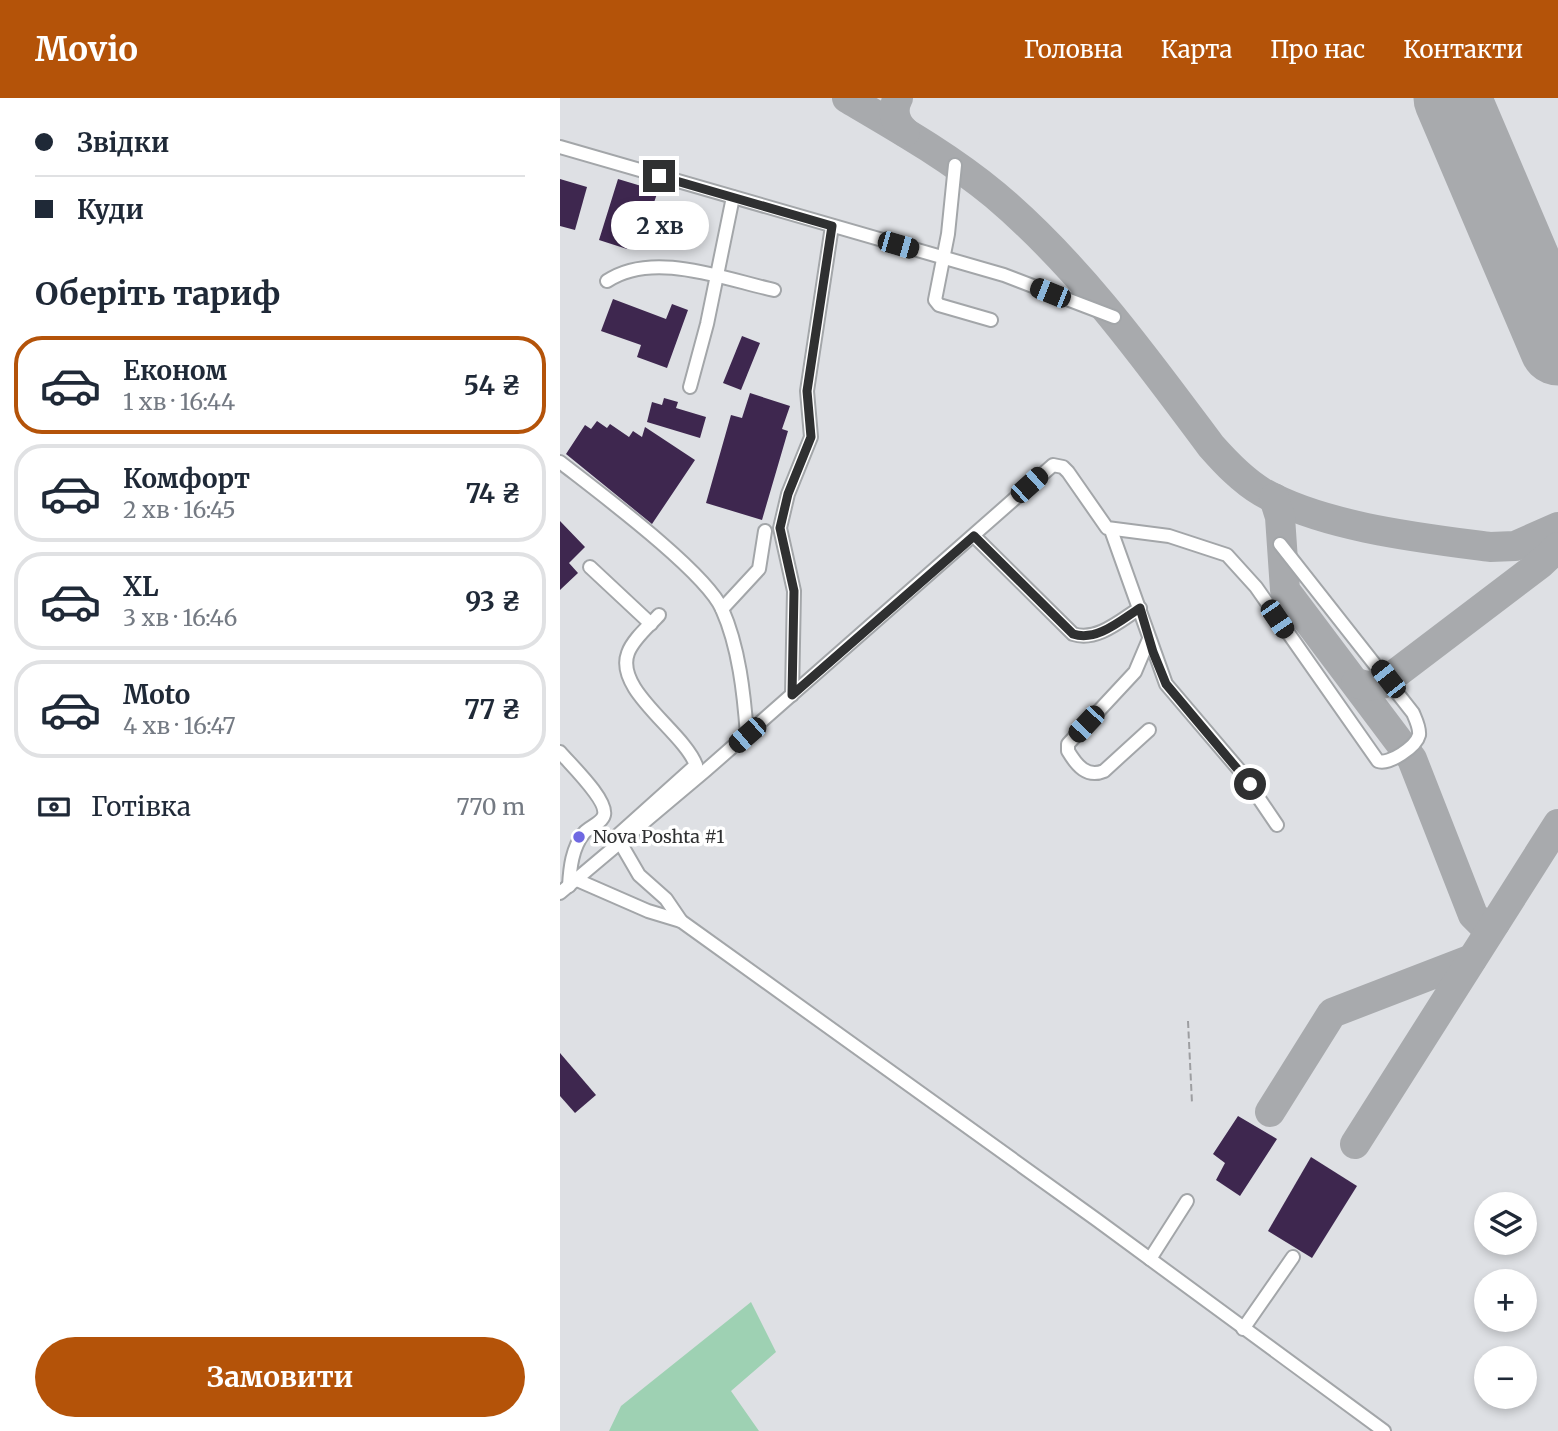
<!DOCTYPE html>
<html lang="uk">
<meta charset="utf-8">
<style>
:root{--surface:#fff;--page:#f6f6f7;--text:#1f2937;--muted:#747a83;--line:#e0e1e3;--accent:#b45309}
body{margin:0;font-family:Merriweather,serif;background:var(--page);color:var(--text);height:100vh;display:flex;flex-direction:column;font-size:26px;white-space:nowrap}
*{box-sizing:border-box;margin:0}
p{font-size:23px;color:var(--muted)}
.icon{flex:none;width:38px;height:38px;fill:none;stroke:currentColor;stroke-width:2;stroke-linecap:round;stroke-linejoin:round}
.map{position:relative;flex:1;overflow:hidden}
.sheet{display:flex;flex-direction:column;background:var(--surface);width:560px}
.sheet>*{flex:none}
.top-card{display:grid;align-content:center;height:154px;padding:0 35px;background:var(--surface)}
.buttons{position:absolute;left:914px;top:1094px;display:grid;gap:14px}
.buttons a{display:grid;place-items:center;width:63px;height:63px;border-radius:50%;background:var(--surface);box-shadow:0 4px 10px #0003;font-size:35px}
.end{position:absolute;width:32px;height:32px;margin:-16px;border:9px solid #2f3031;background:#fff;box-shadow:0 0 0 4px #fff}
.from{border-radius:50%}
.bubble{position:absolute;height:49px;border-radius:24px;background:var(--surface);box-shadow:0 4px 10px #0003;font-size:23px;font-weight:700;line-height:49px;text-align:center}
.car{position:absolute;width:21px;height:42px;margin:-21px -10px;border-radius:9px;box-shadow:0 0 5px 2px #0007;background:linear-gradient(#222 24%,#8ab4d8 0 40%,#222 0 76%,#8ab4d8 0 86%,#222 0)}
.top-card b{display:flex;align-items:center;gap:24px;height:66px;font-size:26px}
.top-card b+b{border-top:2px solid var(--line)}
.top-card i{width:18px;height:18px;background:var(--text)}
ul{padding:0;list-style:none}
li{display:flex;align-items:center;gap:21px;height:98px;margin:0 14px 10px;padding:0 21px;border:4px solid var(--line);border-radius:28px}
li div{flex:1}
li b{display:block;font-size:26px}
li em{font-style:normal;font-weight:700}
li.active{border-color:var(--accent)}
li>.icon{width:63px;height:63px;stroke-width:1.5}
h2{padding:0 35px;font-size:32px;line-height:84px}
.pay{display:flex;align-items:center;gap:18px;height:77px;padding:0 35px;font-size:26px}
.pay p{margin-inline-start:auto}
.action{display:flex;gap:14px;margin-top:auto;padding:14px 35px}
.action a{flex:1;height:80px;border-radius:42px;background:var(--accent);color:#fff;font-size:28px;font-weight:700;line-height:80px;text-align:center}
header{display:flex;align-items:center;gap:42px;box-sizing:border-box;height:98px;padding:0 35px;background:var(--accent);color:#fff}
header strong{font-size:33px}
nav{display:flex;gap:38px;margin-inline-start:auto;font-size:24px}
main{display:flex;flex:1;min-height:0}
.map>svg:first-child{display:block}
</style>
<header>
<strong>Movio</strong>
<nav><a>Головна</a><a>Карта</a><a>Про нас</a><a>Контакти</a></nav>
</header>
<main>
<section class="sheet">
<div class="top-card">
<b><i class="from"></i>Звідки</b>
<b><i></i>Куди</b>
</div>
<h2>Оберіть тариф</h2>
<ul>
<li class="active"><svg class="icon" aria-label="car" viewBox="0 0 24 24"><path d="M5 17H2v-5l4-1 3-4h7l3 4 3 1v5h-3M9 17h6M6 11h13"/><circle cx="7" cy="17" r="2"/><circle cx="17" cy="17" r="2"/></svg><div><b>Економ</b><p>1 хв · 16:44</p></div><em>54 ₴</em></li>
<li><svg class="icon" aria-label="car" viewBox="0 0 24 24"><path d="M5 17H2v-5l4-1 3-4h7l3 4 3 1v5h-3M9 17h6M6 11h13"/><circle cx="7" cy="17" r="2"/><circle cx="17" cy="17" r="2"/></svg><div><b>Комфорт</b><p>2 хв · 16:45</p></div><em>74 ₴</em></li>
<li><svg class="icon" aria-label="car" viewBox="0 0 24 24"><path d="M5 17H2v-5l4-1 3-4h7l3 4 3 1v5h-3M9 17h6M6 11h13"/><circle cx="7" cy="17" r="2"/><circle cx="17" cy="17" r="2"/></svg><div><b>XL</b><p>3 хв · 16:46</p></div><em>93 ₴</em></li>
<li><svg class="icon" aria-label="car" viewBox="0 0 24 24"><path d="M5 17H2v-5l4-1 3-4h7l3 4 3 1v5h-3M9 17h6M6 11h13"/><circle cx="7" cy="17" r="2"/><circle cx="17" cy="17" r="2"/></svg><div><b>Moto</b><p>4 хв · 16:47</p></div><em>77 ₴</em></li>
</ul>
<div class="pay"><svg class="icon" aria-label="cash" viewBox="0 0 24 24"><path d="M3 7h18v10H3z"/><circle cx="12" cy="12" r="2"/></svg>Готівка<p>770 m</p></div>
<div class="action"><a>Замовити</a></div>
</section>
<div class="map">
<svg width="998" height="1333" viewBox="0 0 998 1333">
<rect width="100%" height="100%" fill="#dee0e4"/>
<polygon fill="#9ed1b3" points="191,1204 216,1254 171,1293 199,1333 49,1333 61,1308"/>
<g fill="none" stroke-linecap="round" stroke-linejoin="round">
<g stroke="#a8aaad" stroke-width="30">
<path d="M287 0C338 30 389 59 435 97 520 169 584 258 651 348 666 365 682 382 702 394 763 429 861 440 930 449L955 448 998 429"/>
<path d="M338 0C331 13 335 25 345 34"/>
<polyline points="983,213 998,213"/>
<polyline points="714,400 720,419 725,492 852,661 913,817 921,825 935,825"/>
<polyline points="796,585 807,588 822,586 980,466 998,449"/>
<polyline points="710,1014 772,915 912,861"/>
<polyline points="795,1046 998,726"/>
</g>
<polyline stroke="#a8aaad" stroke-width="77" points="892,0 998,249"/>
</g>
<g fill="#3e274f">
<polygon points="0,81 27,89 15,132 0,128"/>
<polygon points="58,81 98,93 91,113 80,110 67,151 39,142"/>
<polygon points="53,201 106,221 112,206 128,212 107,270 77,259 81,247 41,233"/>
<polygon points="182,238 200,245 181,292 163,285"/>
<polygon points="190,295 230,308 222,331 228,333 202,422 146,405 171,317 182,320"/>
<polygon points="104,300 118,304 116,310 146,319 140,340 87,324 92,304 102,307"/>
<polygon points="37,323 47,330 50,326 69,339 73,333 82,339 85,329 135,362 92,426 6,356 25,327 31,331"/>
<polygon points="0,423 25,449 9,465 18,475 0,492"/>
<polygon points="0,955 36,997 15,1015 0,998"/>
<polygon points="678,1018 717,1041 680,1098 656,1082 665,1065 653,1056"/>
<polygon points="751,1059 797,1088 752,1160 708,1133"/>
</g>
<g fill="none" stroke-linecap="round" stroke-linejoin="round">
<defs>
<g id="minor">
<polyline points="0,49 444,177 554,219"/>
<polyline points="395,67 388,136 375,202 379,207 431,222"/>
<path d="M47 183C93 152 164 181 214 192"/>
<polyline points="130,289 147,226 173,99"/>
<path d="M0 364C37 393 145 473 162 511 179 549 184 596 187 637"/>
<polyline points="551,432 606,586 681,674 717,727"/>
<path d="M414 438 513 536C537 544 561 522 580 510"/>
<polyline points="30,469 91,526"/>
<polyline points="162,511 199,471 205,433"/>
<path d="M589 541 575 574 508 646V653C517 668 527 680 544 673L589 632"/>
<polyline points="232,597 234,493 220,430 228,396 251,339 247,293 272,128"/>
<path d="M0 654C10 666 48 702 44 717 42 725 29 729 24 735 12 750 10 770 9 788"/>
<path d="M57 738 136 667C123 633 54 592 68 555 73 541 89 528 99 517"/>
<polyline points="61,746 79,777 106,801 121,823"/>
<polyline points="17,782 88,813 121,823 537,1122 824,1333"/>
<path d="M0 795 145 673 493 367 503 369 508 374 547 430 609 438 667 457 696 489 818 663C829 667 856 649 859 637 860 630 856 622 853 615L720 446"/>
<polyline points="590,1161 627,1103"/>
<polyline points="683,1231 733,1159"/>
</g>
</defs>
<use href="#minor" stroke="#a3a6a9" stroke-width="16"/>
<polyline stroke="#9d9ea1" stroke-width="2" stroke-dasharray="7 3.5" stroke-linecap="butt" points="628,923 632,1005"/>
<use href="#minor" stroke="#fff" stroke-width="12"/>
</g>
<g fill="none" stroke-linecap="round" stroke-linejoin="round">
<path stroke="#2f3031" stroke-width="9" d="M99 78 272 128 247 293 251 339 228 396 220 430 234 493 232 597 414 438 513 536C537 544 561 522 580 510L593 554 606 586 690 686"/>
</g>
<circle fill="#6f68e2" stroke="#fff" stroke-width="2.5" cx="19" cy="739" r="7"/>
<g text-anchor="middle" stroke-width="7" stroke-linejoin="round" paint-order="stroke">
<g font-size="18" fill="#2f3031" stroke="#fff" text-anchor="start">
<text x="33" y="745">Nova Poshta #1</text>
</g>
</g>
</svg>
<div class="buttons">
<a><svg class="icon" aria-label="layers" viewBox="0 0 24 24"><path d="M12 4l9 5-9 5-9-5zM3 14l9 5 9-5"/></svg></a>
<a>+</a>
<a>−</a>
</div>
<i class="end from" style="left:690px;top:686px"></i>
<i class="end" style="left:99px;top:78px"></i>
<div class="bubble" style="left:51px;top:103px;width:98px">2 хв</div>
<i class="car" style="left:338px;top:147px;rotate:106deg"></i>
<i class="car" style="left:490px;top:195px;rotate:292deg"></i>
<i class="car" style="left:469px;top:387px;rotate:48deg"></i>
<i class="car" style="left:717px;top:521px;rotate:146deg"></i>
<i class="car" style="left:828px;top:581px;rotate:322deg"></i>
<i class="car" style="left:526px;top:626px;rotate:223deg"></i>
<i class="car" style="left:187px;top:637px;rotate:229deg"></i>
</div>
</main>
